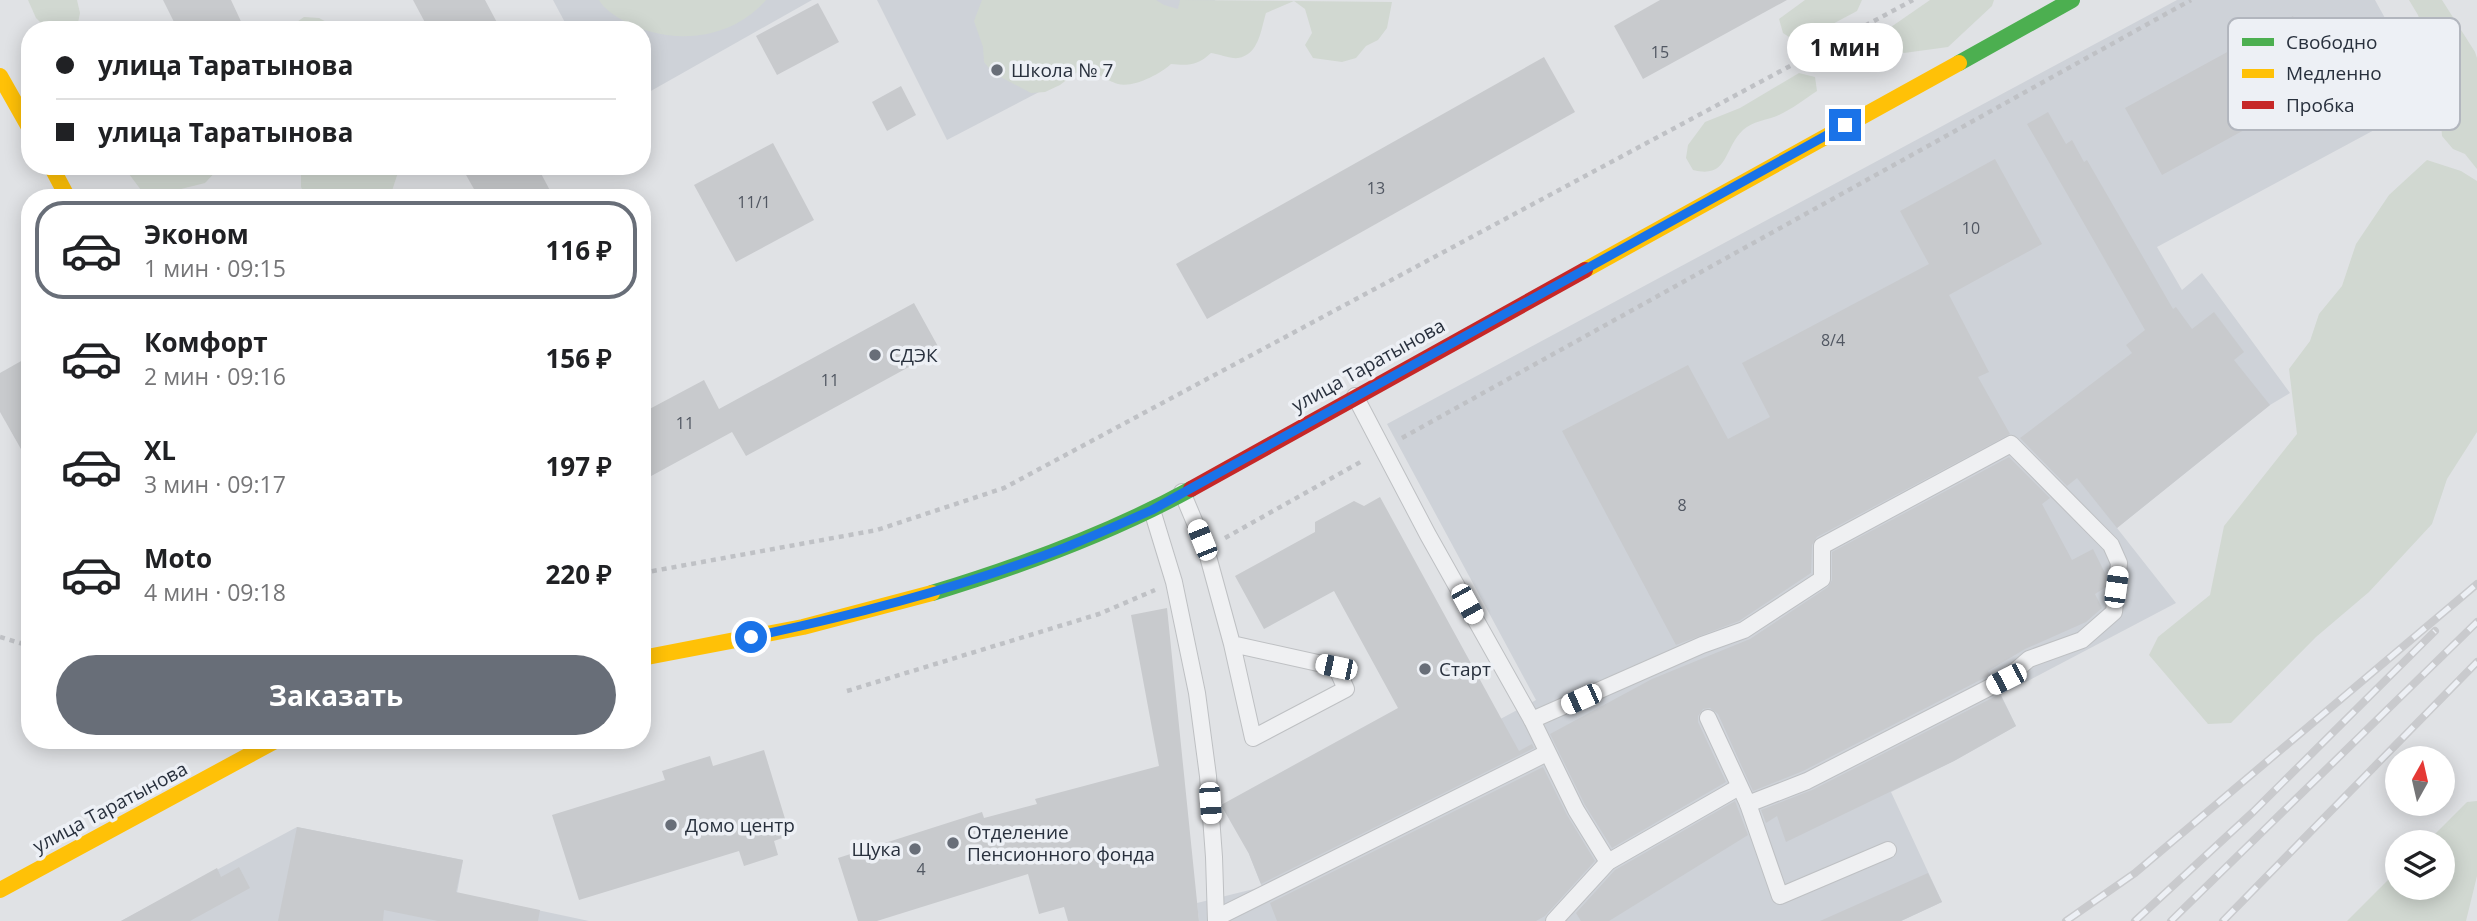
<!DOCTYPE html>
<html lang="ru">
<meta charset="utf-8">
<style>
:root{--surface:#fff;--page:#f6f6f6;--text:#202124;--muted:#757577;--line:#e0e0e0;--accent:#686e78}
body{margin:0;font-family:"Open Sans",sans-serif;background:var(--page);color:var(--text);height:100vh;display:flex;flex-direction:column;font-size:26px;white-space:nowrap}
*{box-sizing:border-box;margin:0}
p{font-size:23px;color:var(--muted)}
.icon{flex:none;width:38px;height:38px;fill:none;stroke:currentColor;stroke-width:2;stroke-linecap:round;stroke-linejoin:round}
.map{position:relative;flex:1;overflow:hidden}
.details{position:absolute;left:21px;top:189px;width:630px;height:560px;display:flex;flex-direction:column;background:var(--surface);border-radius:28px;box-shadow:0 4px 18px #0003}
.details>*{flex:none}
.top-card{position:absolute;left:21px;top:21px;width:630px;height:154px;border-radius:28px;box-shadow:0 4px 18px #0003;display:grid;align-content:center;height:154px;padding:0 35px;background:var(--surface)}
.needle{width:46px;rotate:8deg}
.controls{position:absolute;left:2385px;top:746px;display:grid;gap:14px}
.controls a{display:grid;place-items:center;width:70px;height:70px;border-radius:50%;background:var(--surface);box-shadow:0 4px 18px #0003;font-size:35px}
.end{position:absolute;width:32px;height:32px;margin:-16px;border:9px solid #1a73e8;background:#fff;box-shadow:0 0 0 4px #fff}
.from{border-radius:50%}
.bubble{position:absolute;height:49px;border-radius:24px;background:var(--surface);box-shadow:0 4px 18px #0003;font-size:23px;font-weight:700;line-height:49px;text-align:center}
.car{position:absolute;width:21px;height:42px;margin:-21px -10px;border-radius:9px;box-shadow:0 0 5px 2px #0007;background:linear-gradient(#fff 24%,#345 0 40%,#fff 0 76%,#345 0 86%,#fff 0)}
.top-card b{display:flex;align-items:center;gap:24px;height:66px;font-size:26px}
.top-card b+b{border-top:2px solid var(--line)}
.top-card i{width:18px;height:18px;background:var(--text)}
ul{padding:12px 0 0;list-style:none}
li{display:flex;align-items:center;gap:21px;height:98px;margin:0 14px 10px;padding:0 21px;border:4px solid transparent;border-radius:28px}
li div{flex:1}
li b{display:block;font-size:26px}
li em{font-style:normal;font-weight:700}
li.current{border-color:var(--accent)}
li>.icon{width:63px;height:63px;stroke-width:1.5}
.cta{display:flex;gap:14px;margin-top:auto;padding:14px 35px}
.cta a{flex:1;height:80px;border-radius:42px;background:var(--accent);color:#fff;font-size:28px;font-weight:700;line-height:80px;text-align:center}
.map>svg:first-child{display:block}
</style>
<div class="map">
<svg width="2477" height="921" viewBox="0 0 2477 921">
<rect width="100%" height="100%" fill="#e0e2e5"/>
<g fill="#ced2d8">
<polygon points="553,0 812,0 642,96 642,30 569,30"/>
<polygon points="877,0 1216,0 947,140"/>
<polygon points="2177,0 2375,0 2430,100 2157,247 2182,290 2202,273 2290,393 2270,405 2117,528 2176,603 2001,695 2016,726 1954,761 1891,792 1942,902 1901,921 1199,921 1197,903 1262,887 1249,854 1536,700 1387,424"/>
<polygon points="297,827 463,860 457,893 589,921 121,921"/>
</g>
<g fill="#d1d8d1">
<polygon points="28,0 77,0 80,13 77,28 47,29 36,18"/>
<path d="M599 0H766C730 41 670 46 624 21 615 16 604 9 599 0Z"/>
<path d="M982 0H1156L1164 5 1178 9 1180 0 1392 2 1387 28 1378 40 1366 46 1356 58 1342 62 1313 58 1305 45 1312 33 1305 9 1294 1 1266 13C1261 29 1259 55 1238 58 1231 59 1219 54 1211 53 1198 65 1189 66 1171 64 1160 74 1134 88 1118 84 1105 80 1099 72 1081 69L1060 85 1045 92 1031 93 993 73 984 62 983 47 974 21Z"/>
<polygon points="1805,0 1862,0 1857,11 1810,36 1795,41 1783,33 1779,19"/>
<polygon points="1930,0 1994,0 1992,6 1948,47 1904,53 1891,48 1878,36"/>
<polygon points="2409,0 2442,0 2475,52 2477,58 2477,169 2465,154 2453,149 2442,136 2436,53 2427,42 2418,15"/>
<polygon points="304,17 319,18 341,30 289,30 291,26"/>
<path d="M1799 73 1815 77 1817 91C1805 99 1792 109 1779 115 1768 120 1753 121 1743 130 1723 149 1729 179 1693 170L1686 158 1688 145 1705 122 1740 108Z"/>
<polygon points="2427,160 2461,171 2477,181 2477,432 2447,479 2432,524 2369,592 2316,637 2231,723 2208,724 2149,655 2158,637 2210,595 2224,526 2297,434 2289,369 2310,341 2319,314 2342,286 2356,244 2389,195"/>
<polygon points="123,166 221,166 205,183 177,190 173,198 147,198"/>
<polygon points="301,166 400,166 391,194 361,195 360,198 306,198 301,187"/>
<polygon points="2477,801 2477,876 2466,921 2347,921 2397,871 2398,887 2443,887 2443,842 2427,842 2467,802"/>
</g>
<g fill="#c8cacd">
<polygon points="163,0 231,0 245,30 178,30"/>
<polygon points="413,0 485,0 501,30 429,30"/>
<polygon points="1660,0 1787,0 1643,79 1614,26"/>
<polygon points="818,3 839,42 777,75 756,36"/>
<polygon points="2293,16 2330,83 2162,175 2125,108"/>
<polygon points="1544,57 1575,112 1207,319 1176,264"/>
<polygon points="901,86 916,115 887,131 872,102"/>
<polygon points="2048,112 2066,144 2072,140 2084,162 2087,160 2173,309 2176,307 2192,329 2214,312 2244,352 2234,360 2270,405 2117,528 2077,478 2067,486 2020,438 2132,353 2126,345 2145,330 2027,124"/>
<polygon points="773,143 814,220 736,262 694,185"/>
<polygon points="1995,159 2042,244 1949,295 1989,372 1978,377 2010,434 1817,537 1812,545 1811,573 1739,621 1676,645 1562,431 1688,365 1728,439 1770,417 1742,363 1929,264 1900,211"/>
<polygon points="461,166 537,166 554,198 479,198"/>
<polygon points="914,303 940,350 746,456 732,432 642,481 642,413 704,380 719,409"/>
<polygon points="30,356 30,465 0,412 0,373"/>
<polygon points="2009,457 2050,498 2042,504 2072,560 2093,549 2107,577 2106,587 2095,594 2102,608 2086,622 2025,649 1988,671 1990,675 1803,771 1753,791 1718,714 1710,708 1703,709 1698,716 1698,722 1726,782 1612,848 1585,805 1550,734 1652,679 1750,639 1828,587 1832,580 1832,552"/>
<polygon points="1380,497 1519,751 1532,744 1534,748 1261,884 1249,854 1221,805 1398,708 1334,591 1264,629 1235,576 1315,532 1315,522 1354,501 1364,506"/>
<polygon points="1167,608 1199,921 1068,921 1064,907 1039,914 1028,874 877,921 858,921 838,858 982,812 984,818 1037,804 1035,799 1159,766 1131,615"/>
<polygon points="2000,694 2016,726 1954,761 1786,842 1777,816 1766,823 1761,810 1812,790"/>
<polygon points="764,750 790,835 774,841 778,855 744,866 739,851 579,900 552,815 665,780 662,771 684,764 710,756 713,766"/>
<polygon points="1543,767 1567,815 1595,861 1545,916 1536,921 1277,921 1270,903"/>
<polygon points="1735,801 1748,835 1609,921 1581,921 1576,913 1615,870"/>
<polygon points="297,827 463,860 456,892 540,910 538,921 438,921 384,910 383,921 278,921"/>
<polygon points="239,867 250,888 190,921 121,921 217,868 221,877"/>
<polygon points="1928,873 1942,902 1901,921 1820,921"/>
</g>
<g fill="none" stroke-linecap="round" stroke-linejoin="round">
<defs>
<g id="lane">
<polyline points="1355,396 1428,535 1532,720 1576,810 1608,862"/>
<polyline points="1182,492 1206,549 1232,644 1253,738 1346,689 1336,667 1232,644"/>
<polyline points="1152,510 1174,582 1197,693 1208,776 1214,857 1216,921"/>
<polyline points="1708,718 1748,804 1780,896 1888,850"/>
<polyline points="1532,720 1702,645 1744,630 1822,579 1822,546 2011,444 2111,545 2119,563 2114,612 2082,640 2029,659 2006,679 1807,781 1748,804"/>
<polyline points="1216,918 1547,753"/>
<polyline points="1554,921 1608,862 1739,787"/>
</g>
</defs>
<use href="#lane" stroke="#bec0c3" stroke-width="18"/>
<g stroke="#bfc1c5" stroke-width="4.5" stroke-dasharray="5 5" stroke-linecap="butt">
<polyline points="1402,438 2191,0"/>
<polyline points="1225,538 1364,460"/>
<polyline points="642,573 877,530 1004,488 1913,0"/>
<polyline points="0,637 30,646"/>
<polyline points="847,691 1099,614 1155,590"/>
</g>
<use href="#lane" stroke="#eff0f2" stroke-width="16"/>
<g stroke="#4caf50" stroke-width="16">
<polyline points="1959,63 2072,0"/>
<path d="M932 593C1021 566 1109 534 1191 489"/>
</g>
<g stroke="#ffc107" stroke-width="16">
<polyline points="0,76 30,129"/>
<polyline points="51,166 68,198"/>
<polyline points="1585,270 1959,63"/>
<polyline points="642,658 803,627 932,593"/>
<polyline points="0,890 277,740"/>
</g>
<polyline stroke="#c62828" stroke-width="16" points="1191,489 1585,270"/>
<defs>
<g id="rail">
<polyline points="2066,921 2135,873 2477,584"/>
<polyline points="2135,921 2253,812 2435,631"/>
<polyline points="2171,921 2477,622"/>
<polyline points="2223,921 2477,662"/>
</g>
</defs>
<use href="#rail" stroke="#c9cacd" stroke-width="8"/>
<use href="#rail" stroke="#edf0f5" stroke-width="5" stroke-dasharray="16" stroke-linecap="butt"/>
</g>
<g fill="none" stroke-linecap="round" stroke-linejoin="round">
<path stroke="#1a73e8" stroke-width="9" d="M751 637C856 615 963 587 1064 548 1093 536 1123 523 1152 510L1845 125"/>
</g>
<g fill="#686e78" stroke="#edf0f5" stroke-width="2.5">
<circle cx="997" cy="70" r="7"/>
<circle cx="875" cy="355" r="7"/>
<circle cx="1425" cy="669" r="7"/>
<circle cx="671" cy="825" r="7"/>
<circle cx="953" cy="843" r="7"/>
<circle cx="915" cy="849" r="7"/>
</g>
<g text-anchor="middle" stroke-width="7" stroke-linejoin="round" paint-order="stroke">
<g font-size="16" fill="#515762">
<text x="1660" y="58">15</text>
<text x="1376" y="194">13</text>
<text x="754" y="208">11/1</text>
<text x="1971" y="234">10</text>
<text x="1833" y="346">8/4</text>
<text x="830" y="386">11</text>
<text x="685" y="429">11</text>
<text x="1682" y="511">8</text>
<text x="921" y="875">4</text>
</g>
<g font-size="19" fill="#28303d" stroke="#edf0f5" text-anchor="start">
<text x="1011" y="77">Школа № 7</text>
<text x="889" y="362">СДЭК</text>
<text x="1439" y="676">Старт</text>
<text x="685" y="832">Домо центр</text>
<text x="967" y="839">Отделение<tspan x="967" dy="22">Пенсионного фонда</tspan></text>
<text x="901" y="856" text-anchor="end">Щука</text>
</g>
<g font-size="19" fill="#28303d" stroke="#edf0f5">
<text transform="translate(1368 365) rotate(-29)" y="7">улица Таратынова</text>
<text transform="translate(110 807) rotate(-28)" y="7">улица Таратынова</text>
</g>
</g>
<rect x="2228" y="18" width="232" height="112" rx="10" fill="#edf0f5" stroke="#b2b6be" stroke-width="2"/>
<rect x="2242" y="38" width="32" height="8" fill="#4caf50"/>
<rect x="2242" y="69" width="32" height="9" fill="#ffc107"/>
<rect x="2242" y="101" width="32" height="8" fill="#c62828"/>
<g font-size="19" fill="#28303d">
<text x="2286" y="49">Свободно</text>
<text x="2286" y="80">Медленно</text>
<text x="2286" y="112">Пробка</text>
</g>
</svg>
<div class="controls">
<a><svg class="needle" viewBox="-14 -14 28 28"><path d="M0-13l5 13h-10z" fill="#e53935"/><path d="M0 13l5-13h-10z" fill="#757577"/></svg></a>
<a><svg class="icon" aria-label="layers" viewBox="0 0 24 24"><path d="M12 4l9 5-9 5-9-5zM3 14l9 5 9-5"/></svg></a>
</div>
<i class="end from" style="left:751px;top:637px"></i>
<i class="end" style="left:1845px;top:125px"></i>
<div class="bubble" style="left:1787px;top:23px;width:116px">1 мин</div>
<i class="car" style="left:1202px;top:540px;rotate:338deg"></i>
<i class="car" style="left:2116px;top:587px;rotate:8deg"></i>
<i class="car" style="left:1467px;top:604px;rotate:151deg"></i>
<i class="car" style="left:1336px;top:667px;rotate:282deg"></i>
<i class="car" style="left:2006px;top:679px;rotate:243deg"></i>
<i class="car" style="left:1581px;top:699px;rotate:246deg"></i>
<i class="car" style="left:1210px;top:803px;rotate:176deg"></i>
<div class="top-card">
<b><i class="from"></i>улица Таратынова</b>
<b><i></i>улица Таратынова</b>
</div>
<section class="details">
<ul>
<li class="current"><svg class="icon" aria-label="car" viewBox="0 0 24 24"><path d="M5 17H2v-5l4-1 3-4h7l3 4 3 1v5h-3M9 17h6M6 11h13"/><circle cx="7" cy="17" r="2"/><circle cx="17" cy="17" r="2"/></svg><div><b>Эконом</b><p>1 мин · 09:15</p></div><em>116 ₽</em></li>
<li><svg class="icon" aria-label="car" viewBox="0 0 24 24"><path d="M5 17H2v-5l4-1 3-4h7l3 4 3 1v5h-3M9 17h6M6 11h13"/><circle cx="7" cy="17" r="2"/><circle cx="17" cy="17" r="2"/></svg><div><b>Комфорт</b><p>2 мин · 09:16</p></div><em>156 ₽</em></li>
<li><svg class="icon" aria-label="car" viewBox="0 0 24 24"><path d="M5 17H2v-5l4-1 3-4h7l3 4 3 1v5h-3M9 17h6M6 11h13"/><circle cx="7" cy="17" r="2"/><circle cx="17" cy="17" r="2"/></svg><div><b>XL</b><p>3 мин · 09:17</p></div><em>197 ₽</em></li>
<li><svg class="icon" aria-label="car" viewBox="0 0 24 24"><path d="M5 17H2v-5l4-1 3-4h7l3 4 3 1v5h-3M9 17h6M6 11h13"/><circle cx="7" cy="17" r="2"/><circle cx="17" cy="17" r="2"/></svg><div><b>Moto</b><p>4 мин · 09:18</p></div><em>220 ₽</em></li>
</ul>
<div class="cta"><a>Заказать</a></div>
</section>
</div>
